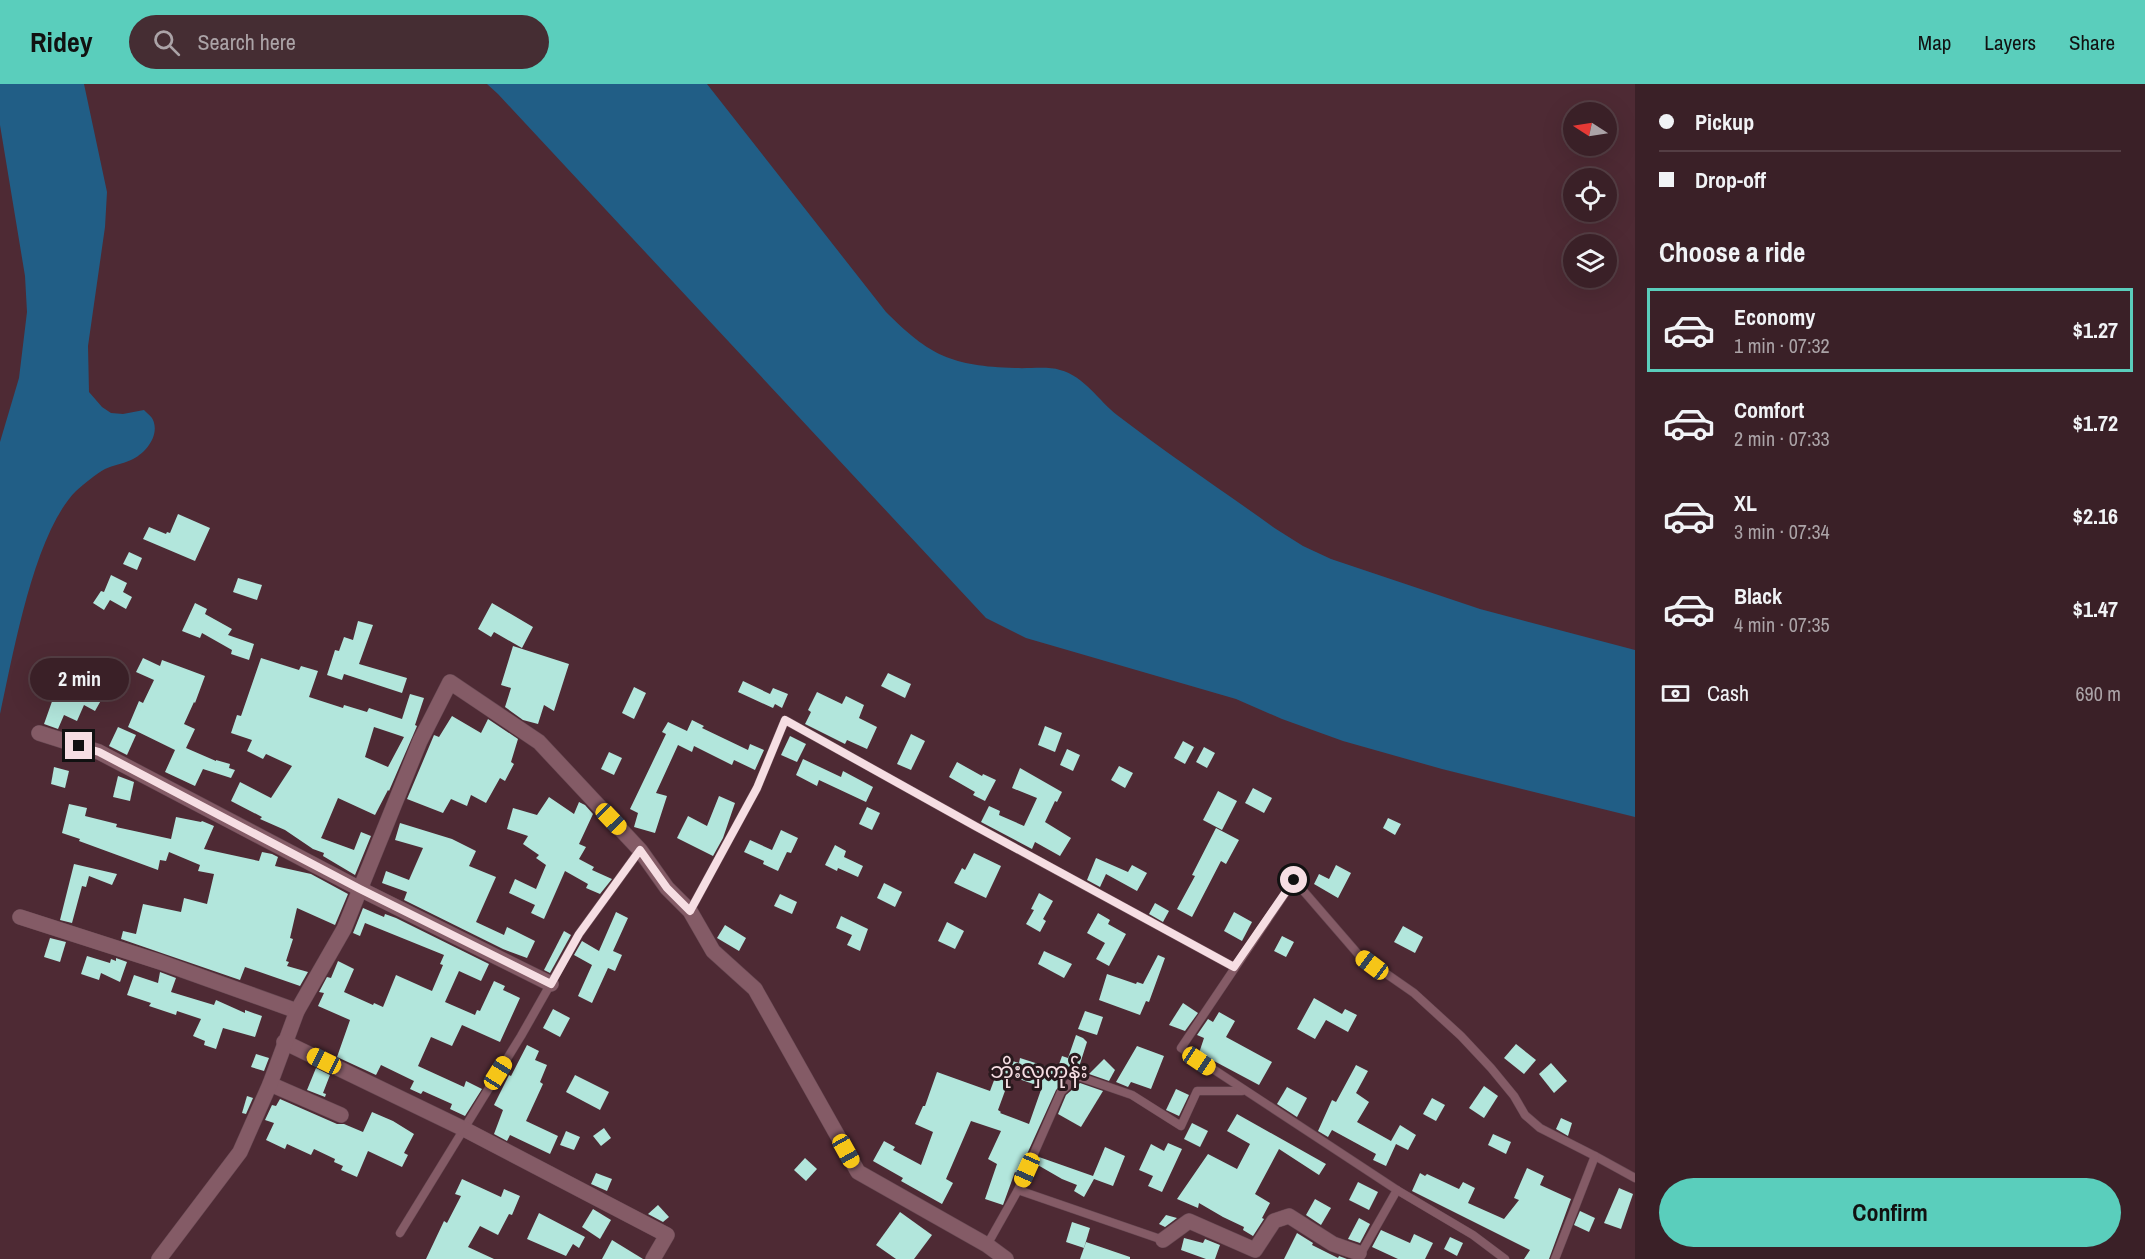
<!DOCTYPE html>
<meta charset="utf-8">
<style>
:root{--surface:#3a2027;--page:#452d33;--text:#f1f3f6;--muted:#aba3a7;--line:#543e44;--accent:#5acebc}
body{margin:0;font-family:"Archivo Narrow","Noto Sans Myanmar",sans-serif;background:var(--page);color:var(--text);height:100vh;display:flex;flex-direction:column;font-size:22px;white-space:nowrap}
*{box-sizing:border-box;margin:0}
p{font-size:20px;color:var(--muted)}
.icon{flex:none;width:33px;height:33px;fill:none;stroke:currentColor;stroke-width:2;stroke-linecap:round;stroke-linejoin:round}
.map{position:relative;flex:1;overflow:hidden}
.details{display:flex;flex-direction:column;background:var(--surface);width:510px}
.details>*{flex:none}
.top-card{display:grid;align-content:center;height:132px;padding:0 24px;background:var(--surface)}
.needle{width:39px;rotate:282deg}
.buttons{position:absolute;left:1563px;top:18px;display:grid;gap:12px}
.buttons a{display:grid;place-items:center;width:54px;height:54px;border-radius:50%;background:var(--surface);box-shadow:0 6px 24px #0002,0 0 0 2px var(--line);font-size:30px}
.end{position:absolute;width:27px;height:27px;margin:-14px;border:8px solid #f6dee3;background:#111;box-shadow:0 0 0 3px #111}
.from{border-radius:50%}
.bubble{position:absolute;height:42px;border-radius:21px;background:var(--surface);box-shadow:0 6px 24px #0002,0 0 0 2px var(--line);font-size:20px;font-weight:700;line-height:42px;text-align:center}
.car{position:absolute;width:18px;height:36px;margin:-18px -9px;border-radius:8px;box-shadow:0 0 4px 2px #0007;background:linear-gradient(#f5c518 24%,#345 0 40%,#f5c518 0 76%,#345 0 86%,#f5c518 0)}
.top-card b{display:flex;align-items:center;gap:21px;height:57px;font-size:22px}
.top-card b+b{border-top:2px solid var(--line)}
.top-card i{width:15px;height:15px;background:var(--text)}
ul{padding:0;list-style:none}
li{display:flex;align-items:center;gap:18px;height:84px;margin:0 12px 9px;padding:0 12px;border:3px solid transparent;border-radius:0px}
li div{flex:1}
li b{display:block;font-size:22px}
li em{font-style:normal;font-weight:700}
li.current{border-color:var(--accent)}
li>.icon{width:54px;height:54px;stroke-width:1.5}
h2{padding:0 24px;font-size:27px;line-height:72px}
.pay{display:flex;align-items:center;gap:15px;height:66px;padding:0 24px;font-size:22px}
.pay p{margin-inline-start:auto}
.primary-button{display:flex;gap:12px;margin-top:auto;padding:12px 24px}
.primary-button a{flex:1;height:69px;border-radius:36px;background:var(--accent);color:#111;font-size:24px;font-weight:700;line-height:69px;text-align:center}
header{display:flex;align-items:center;gap:36px;box-sizing:border-box;height:84px;padding:0 30px;background:var(--accent);color:#111}
header strong{font-size:28px}
nav{display:flex;gap:33px;margin-inline-start:auto;font-size:21px}
.search{width:420px;height:54px;background:var(--page);display:flex;align-items:center;gap:15px;box-sizing:border-box;padding:0 21px;border-radius:33px;color:var(--muted);font-size:22px}
main{display:flex;flex:1;min-height:0}
.map>svg:first-child{display:block}
</style>
<header>
<strong>Ridey</strong>
<div class="search"><svg class="icon" aria-label="search" viewBox="0 0 24 24"><circle cx="10" cy="10" r="6"/><path d="M15 15l6 6"/></svg>Search here</div>
<nav><a>Map</a><a>Layers</a><a>Share</a></nav>
</header>
<main>
<div class="map">
<svg width="1635" height="1175" viewBox="0 0 1635 1175">
<rect width="100%" height="100%" fill="#4e2a34"/>
<g fill="#215e86">
<path d="M0 0H84L107 108 105 143 88 262 89 308 102 323 111 329 123 330 144 326C147 329 152 333 153 336 160 352 145 370 131 376 123 380 113 381 105 385 96 390 84 400 76 407 34 449 13 571 0 630V358L19 294 27 228 25 192 0 41Z"/>
<path d="M487 0H707L886 228C930 272 952 282 1015 284 1028 285 1048 282 1060 286 1084 292 1099 317 1117 331 1169 371 1223 407 1276 445L1303 462 1331 475 1480 525 1635 566V733L1442 685 1343 657 1282 635 1236 615 1026 554 986 534 498 10Z"/>
</g>
<g fill="#b2e6dc" fill-rule="evenodd">
<polygon points="178,430 210,444 195,477 143,455 149,443 166,450 167,448 170,449"/>
<polygon points="129,468 142,474 137,486 123,480"/>
<polygon points="111,491 127,499 123,508 132,513 126,525 110,516 104,526 93,519 101,507 104,508"/>
<polygon points="238,494 262,501 257,516 233,508"/>
<polygon points="195,519 207,525 205,530 232,545 228,551 254,560 249,576 231,570 232,566 202,549 200,554 182,547"/>
<polygon points="492,519 533,543 522,564 494,548 491,553 478,545"/>
<polygon points="358,537 373,541 359,580 407,594 402,609 344,590 342,596 327,591 335,566 339,567 344,553 353,556"/>
<polygon points="513,562 569,580 554,627 544,621 538,640 523,636 505,623 511,604 501,601"/>
<polygon points="143,574 160,582 162,576 205,592 195,619 194,618 184,640 195,645 186,664 216,677 216,676 230,680 229,684 235,686 231,694 203,685 195,702 165,688 175,666 128,643 139,617 143,619 154,596 136,588"/>
<path d="M261 574 299 586 301 582 318 587 309 613 343 624 344 621 367 628 369 624 402 635 410 610 424 614 415 641 417 642 389 707 388 706 375 731 338 714 322 752 321 754 354 766 361 748 371 752 355 791 323 772 324 769 313 765 285 746 260 735 262 733 231 717 240 698 271 714 292 682 266 670 263 675 247 667 252 656 231 649 237 631 241 632ZM374 643 404 653 388 683 365 673Z"/>
<polygon points="888,589 911,600 905,614 881,602"/>
<polygon points="65,591 90,602 94,596 108,604 95,627 84,621 77,637 64,631 58,645 44,640 55,609"/>
<polygon points="743,597 770,610 773,604 788,610 782,624 775,620 773,624 738,608"/>
<polygon points="634,603 646,609 634,635 622,629"/>
<polygon points="817,608 842,620 846,612 864,621 859,634 877,643 867,665 847,656 845,660 805,640 811,628 808,626"/>
<polygon points="452,632 481,649 488,635 518,655 511,678 514,680 505,697 500,694 486,719 471,711 467,722 451,715 443,729 407,715 434,651 439,653"/>
<polygon points="692,636 704,642 702,644 748,666 750,660 764,666 755,686 734,676 732,681 694,662 692,668 678,661 656,709 667,712 655,749 634,743 638,729 630,725 666,650 662,648 668,638 687,647"/>
<polygon points="1045,642 1062,649 1055,668 1038,661"/>
<polygon points="118,643 136,651 127,671 109,662"/>
<polygon points="911,650 925,657 911,686 897,680"/>
<polygon points="790,652 806,660 797,678 781,671"/>
<polygon points="1183,657 1194,663 1185,680 1174,674"/>
<polygon points="1204,663 1215,669 1207,684 1196,678"/>
<polygon points="1067,665 1080,671 1073,687 1060,681"/>
<polygon points="609,668 622,674 614,691 601,685"/>
<polygon points="803,675 841,693 843,687 873,703 866,718 819,696 817,702 796,691"/>
<polygon points="957,678 982,692 983,690 996,696 985,717 973,711 975,708 949,693"/>
<polygon points="1119,682 1133,689 1125,704 1111,696"/>
<polygon points="54,683 69,687 65,704 51,700"/>
<polygon points="1020,684 1062,708 1057,718 1055,717 1045,738 1071,754 1060,772 1035,758 1032,765 981,738 989,722 1000,727 999,731 1024,742 1037,714 1012,704"/>
<polygon points="118,692 134,698 130,717 113,713"/>
<polygon points="1253,704 1272,714 1264,729 1245,719"/>
<polygon points="1218,707 1237,717 1222,746 1203,736"/>
<polygon points="719,712 735,719 723,754 713,772 677,754 688,732 707,742"/>
<polygon points="549,713 574,730 579,718 585,721 593,730 579,760 586,763 579,775 594,783 592,786 612,795 600,810 586,804 588,800 565,787 544,835 531,829 535,821 509,809 515,795 536,805 546,781 536,774 539,771 523,760 528,752 507,745 513,724 537,731"/>
<polygon points="69,720 87,724 85,732 117,740 116,743 171,755 176,733 201,738 202,737 214,742 204,765 259,777 262,768 272,770 278,773 275,782 311,790 348,810 335,841 297,824 290,854 293,855 286,877 289,878 287,882 308,888 300,902 245,883 240,896 121,855 123,847 136,850 143,820 181,828 184,814 207,820 214,790 198,787 200,781 169,768 166,777 160,776 158,786 79,757 80,755 62,749"/>
<polygon points="867,723 880,729 872,746 859,740"/>
<polygon points="1388,734 1401,740 1395,751 1383,744"/>
<polygon points="400,739 452,755 476,767 469,782 496,793 476,838 504,851 507,843 535,857 527,874 503,865 404,816 407,808 382,799 386,787 409,796 423,764 395,756"/>
<polygon points="1216,744 1239,756 1226,780 1221,777 1192,833 1177,825 1195,792 1192,791"/>
<polygon points="781,746 798,754 791,769 787,768 778,787 763,780 764,777 744,768 750,756 772,766"/>
<polygon points="835,761 846,767 844,773 863,782 858,793 838,784 837,787 825,781"/>
<polygon points="974,769 1001,782 986,814 954,799 962,784 965,786"/>
<polygon points="1096,774 1128,788 1132,781 1147,789 1137,807 1106,790 1100,803 1087,796"/>
<polygon points="74,780 117,790 112,801 89,792 86,803 82,802 72,839 60,836"/>
<polygon points="1336,781 1351,789 1338,814 1314,800 1319,790 1329,795"/>
<polygon points="884,799 902,808 895,823 877,814"/>
<polygon points="1039,809 1053,817 1043,835 1046,837 1040,848 1026,840 1034,826 1031,825"/>
<polygon points="780,810 797,818 792,830 774,822"/>
<polygon points="1155,819 1169,827 1163,838 1149,830"/>
<polygon points="363,824 384,833 385,830 396,834 489,880 481,897 459,887 445,918 475,931 477,926 480,927 494,897 505,902 503,906 520,914 500,958 462,941 452,962 431,953 418,982 464,1003 466,997 482,1005 465,1032 450,1025 452,1020 423,1007 421,1010 410,1005 414,997 381,981 376,991 337,973 350,936 318,922 324,909 319,908 327,893 331,894 338,877 354,885 344,908 373,921 374,919 383,923 396,891 432,907 443,881 440,880 444,871 365,839 360,852 353,849"/>
<polygon points="616,828 628,834 613,867 622,871 615,887 608,884 592,919 578,912 592,881 574,871 582,857 599,867"/>
<polygon points="1234,828 1252,838 1242,857 1224,847"/>
<polygon points="1098,829 1110,836 1108,840 1126,850 1109,882 1096,875 1105,859 1087,849"/>
<polygon points="841,832 868,845 860,867 847,861 852,851 836,844"/>
<polygon points="947,838 964,847 955,865 938,857"/>
<polygon points="725,841 746,854 739,867 717,854"/>
<polygon points="1403,842 1423,853 1415,869 1394,858"/>
<polygon points="564,847 571,851 550,889 544,886"/>
<polygon points="1282,852 1294,858 1286,873 1274,867"/>
<polygon points="50,854 66,858 60,878 44,873"/>
<polygon points="1044,867 1072,880 1064,894 1038,880"/>
<polygon points="1158,871 1165,874 1149,918 1146,917 1140,931 1099,916 1107,890 1136,900 1137,898 1143,900"/>
<polygon points="87,872 110,879 111,875 116,877 116,874 127,878 120,898 101,889 99,896 81,890"/>
<polygon points="160,888 176,894 171,908 214,921 216,916 245,929 245,926 262,932 255,953 223,944 216,965 204,961 205,957 193,952 201,935 177,927 176,931 149,922 151,919 127,911 134,891 158,899"/>
<polygon points="1314,914 1342,930 1345,925 1357,931 1348,948 1326,936 1315,955 1297,945"/>
<polygon points="1183,919 1198,929 1185,947 1169,941"/>
<polygon points="553,925 570,934 560,953 543,944"/>
<polygon points="1085,927 1103,933 1097,951 1078,945"/>
<polygon points="1219,928 1235,937 1226,953 1272,978 1259,1001 1199,969 1204,954 1197,951 1208,935 1213,938"/>
<polygon points="1076,951 1083,954 1087,958 1078,986 1073,988 1056,1006 1018,1090 1015,1088 1003,1121 985,1115 997,1080 988,1075 1001,1047 971,1037 946,1095 953,1099 942,1120 901,1097 903,1094 873,1077 884,1057 895,1063 893,1066 921,1081 933,1048 915,1040 923,1022 925,1022 937,988 990,1007 996,991 1009,996 998,1026 1001,1028 1000,1029 1029,1040 1042,1003 1004,990 1009,976 1019,979 1020,974 1057,986 1062,972 1068,974"/>
<polygon points="1516,960 1536,976 1524,990 1504,974"/>
<polygon points="527,961 539,967 535,976 547,981 540,998 543,1000 526,1037 558,1052 550,1070 510,1051 507,1057 494,1050 503,1026 494,1021 509,991 511,992"/>
<polygon points="1137,962 1164,972 1151,1005 1131,998 1128,1003 1116,998"/>
<polygon points="256,970 269,974 264,987 251,983"/>
<polygon points="1104,975 1115,986 1109,997 1089,990"/>
<polygon points="1551,979 1567,997 1554,1009 1539,990"/>
<polygon points="1356,981 1368,987 1356,1009 1369,1018 1357,1038 1391,1057 1400,1041 1416,1051 1408,1066 1396,1060 1386,1082 1373,1076 1376,1070 1332,1046 1328,1053 1318,1047 1332,1016 1336,1018"/>
<polygon points="316,984 330,991 323,1009 326,1010 325,1013 307,1006"/>
<polygon points="575,991 609,1008 600,1026 566,1008"/>
<polygon points="1080,999 1103,1007 1081,1043 1058,1030 1066,1011"/>
<polygon points="1484,1002 1498,1012 1484,1034 1469,1024"/>
<polygon points="1287,1003 1307,1014 1297,1033 1277,1020"/>
<polygon points="1176,1005 1189,1011 1179,1032 1166,1026"/>
<polygon points="247,1012 253,1014 246,1030 242,1029"/>
<polygon points="1432,1014 1445,1021 1436,1037 1423,1030"/>
<polygon points="280,1015 337,1040 344,1040 363,1048 372,1028 393,1037 414,1050 404,1069 408,1071 402,1083 368,1067 357,1093 341,1086 343,1082 334,1078 335,1075 314,1065 311,1071 287,1060 285,1065 266,1056 274,1039 265,1036 272,1021 276,1022"/>
<polygon points="1237,1030 1326,1080 1319,1091 1279,1065 1255,1110 1270,1119 1262,1134 1264,1135 1253,1152 1243,1146 1244,1143 1223,1133 1199,1119 1198,1124 1177,1115 1208,1070 1237,1085 1250,1060 1227,1047"/>
<polygon points="1561,1034 1572,1039 1568,1052 1556,1045"/>
<polygon points="1192,1039 1208,1047 1200,1063 1184,1055"/>
<polygon points="604,1044 611,1054 601,1062 593,1052"/>
<polygon points="566,1047 580,1053 574,1066 560,1061"/>
<polygon points="1493,1050 1511,1058 1506,1070 1488,1061"/>
<polygon points="1168,1059 1182,1065 1162,1108 1148,1102 1153,1092 1139,1086 1151,1060 1164,1067"/>
<polygon points="1105,1063 1125,1072 1113,1102 1094,1095 1084,1113 1074,1107 1077,1101 1062,1095 1036,1080 1039,1073 1093,1092"/>
<polygon points="805,1074 817,1085 806,1097 794,1086"/>
<polygon points="1527,1084 1544,1092 1540,1101 1571,1115 1549,1175 1524,1175 1530,1166 1412,1107 1420,1089 1425,1092 1427,1090 1459,1105 1463,1098 1475,1104 1468,1119 1504,1135 1519,1116 1514,1114"/>
<polygon points="596,1089 612,1095 607,1107 591,1100"/>
<polygon points="462,1095 501,1113 504,1105 520,1112 512,1131 509,1130 498,1151 480,1142 468,1163 494,1175 426,1175 444,1137 447,1139 461,1112 455,1110"/>
<polygon points="1358,1098 1378,1108 1369,1126 1349,1116"/>
<polygon points="1619,1104 1633,1110 1621,1145 1604,1139"/>
<polygon points="1315,1115 1331,1124 1321,1141 1306,1131"/>
<polygon points="658,1121 669,1133 663,1138 648,1130"/>
<polygon points="593,1125 611,1136 600,1155 582,1143"/>
<polygon points="1580,1127 1595,1134 1589,1148 1574,1141"/>
<polygon points="900,1128 932,1151 914,1175 896,1175 876,1161"/>
<polygon points="539,1129 585,1153 579,1164 573,1160 566,1172 527,1155"/>
<polygon points="1166,1131 1177,1134 1165,1143 1159,1140"/>
<polygon points="1359,1134 1370,1140 1360,1159 1348,1155"/>
<polygon points="1072,1138 1090,1144 1084,1164 1066,1158"/>
<polygon points="1381,1146 1410,1159 1414,1150 1433,1159 1425,1175 1398,1175 1372,1163"/>
<polygon points="1297,1149 1313,1159 1312,1161 1338,1174 1339,1172 1347,1175 1284,1175"/>
<polygon points="1450,1153 1463,1159 1457,1172 1444,1165"/>
<polygon points="1184,1154 1203,1159 1205,1155 1220,1161 1215,1175 1206,1175 1181,1166"/>
<polygon points="612,1156 643,1175 602,1175"/>
<polygon points="1086,1158 1130,1173 1130,1175 1080,1175"/>
</g>
<g fill="none" stroke-linecap="round" stroke-linejoin="round">
<defs>
<g id="lane">
<polyline points="690,827 757,704 785,636 975,742 1234,883"/>
<polyline points="1595,1072 1635,1094"/>
<polyline points="1018,1106 1163,1156"/>
<polyline points="400,1149 521,952 579,850 640,766"/>
<polyline points="987,1161 1018,1106 1061,1008 1077,992 1132,1011 1181,1042 1197,1007 1242,1007"/>
<polyline points="1360,1171 1397,1106"/>
<polyline points="1505,1175 1473,1151 1397,1106 1181,964 1294,796 1358,870 1414,909 1461,952 1491,984 1514,1012 1525,1031 1540,1044 1595,1072 1555,1175"/>
</g>
<g id="street">
<polyline points="39,649 99,668 360,805 551,900"/>
<polyline points="20,833 160,878 297,927"/>
<polyline points="284,958 464,1045 667,1151 653,1175"/>
<polyline points="270,1000 341,1031"/>
<polyline points="1163,1156 1189,1137 1255,1166 1274,1137 1289,1132 1333,1160 1359,1169"/>
<polyline points="159,1175 240,1068 270,1000 297,927 344,845 420,657 450,598 539,658 640,766 667,804 690,827 713,867 755,905 858,1088 987,1161 1006,1175"/>
</g>
</defs>
<use href="#lane" stroke="#694a54" stroke-width="9"/>
<use href="#street" stroke="#694a54" stroke-width="16"/>
<use href="#lane" stroke="#845b66" stroke-width="8"/>
<use href="#street" stroke="#845b66" stroke-width="15"/>
</g>
<g fill="none" stroke-linecap="round" stroke-linejoin="round">
<polyline stroke="#f6dee3" stroke-width="8" points="79,662 99,668 360,805 551,900 579,850 640,766 667,804 690,827 757,704 785,636 975,742 1234,883 1294,796"/>
</g>
<g text-anchor="middle" stroke-width="6" stroke-linejoin="round" paint-order="stroke">
<g font-size="21" fill="#f6dee3" stroke="#29191d">
<text x="1039" y="994">ဘိုးလှကုန်း</text>
</g>
</g>
</svg>
<div class="buttons">
<a><svg class="needle" viewBox="-14 -14 28 28"><path d="M0-13l5 13h-10z" fill="#e53935"/><path d="M0 13l5-13h-10z" fill="#aba3a7"/></svg></a>
<a><svg class="icon" aria-label="locate" viewBox="0 0 24 24"><circle cx="12" cy="12" r="6"/><path d="M12 2v4M12 18v4M2 12h4M18 12h4"/></svg></a>
<a><svg class="icon" aria-label="layers" viewBox="0 0 24 24"><path d="M12 4l9 5-9 5-9-5zM3 14l9 5 9-5"/></svg></a>
</div>
<i class="end from" style="left:1294px;top:796px"></i>
<i class="end" style="left:79px;top:662px"></i>
<div class="bubble" style="left:30px;top:574px;width:99px">2 min</div>
<i class="car" style="left:611px;top:735px;rotate:136deg"></i>
<i class="car" style="left:1372px;top:881px;rotate:307deg"></i>
<i class="car" style="left:324px;top:977px;rotate:296deg"></i>
<i class="car" style="left:1199px;top:977px;rotate:124deg"></i>
<i class="car" style="left:498px;top:989px;rotate:32deg"></i>
<i class="car" style="left:846px;top:1067px;rotate:151deg"></i>
<i class="car" style="left:1027px;top:1086px;rotate:204deg"></i>
</div>
<section class="details">
<div class="top-card">
<b><i class="from"></i>Pickup</b>
<b><i></i>Drop-off</b>
</div>
<h2>Choose a ride</h2>
<ul>
<li class="current"><svg class="icon" aria-label="car" viewBox="0 0 24 24"><path d="M5 17H2v-5l4-1 3-4h7l3 4 3 1v5h-3M9 17h6M6 11h13"/><circle cx="7" cy="17" r="2"/><circle cx="17" cy="17" r="2"/></svg><div><b>Economy</b><p>1 min · 07:32</p></div><em>$1.27</em></li>
<li><svg class="icon" aria-label="car" viewBox="0 0 24 24"><path d="M5 17H2v-5l4-1 3-4h7l3 4 3 1v5h-3M9 17h6M6 11h13"/><circle cx="7" cy="17" r="2"/><circle cx="17" cy="17" r="2"/></svg><div><b>Comfort</b><p>2 min · 07:33</p></div><em>$1.72</em></li>
<li><svg class="icon" aria-label="car" viewBox="0 0 24 24"><path d="M5 17H2v-5l4-1 3-4h7l3 4 3 1v5h-3M9 17h6M6 11h13"/><circle cx="7" cy="17" r="2"/><circle cx="17" cy="17" r="2"/></svg><div><b>XL</b><p>3 min · 07:34</p></div><em>$2.16</em></li>
<li><svg class="icon" aria-label="car" viewBox="0 0 24 24"><path d="M5 17H2v-5l4-1 3-4h7l3 4 3 1v5h-3M9 17h6M6 11h13"/><circle cx="7" cy="17" r="2"/><circle cx="17" cy="17" r="2"/></svg><div><b>Black</b><p>4 min · 07:35</p></div><em>$1.47</em></li>
</ul>
<div class="pay"><svg class="icon" aria-label="cash" viewBox="0 0 24 24"><path d="M3 7h18v10H3z"/><circle cx="12" cy="12" r="2"/></svg>Cash<p>690 m</p></div>
<div class="primary-button"><a>Confirm</a></div>
</section>
</main>
